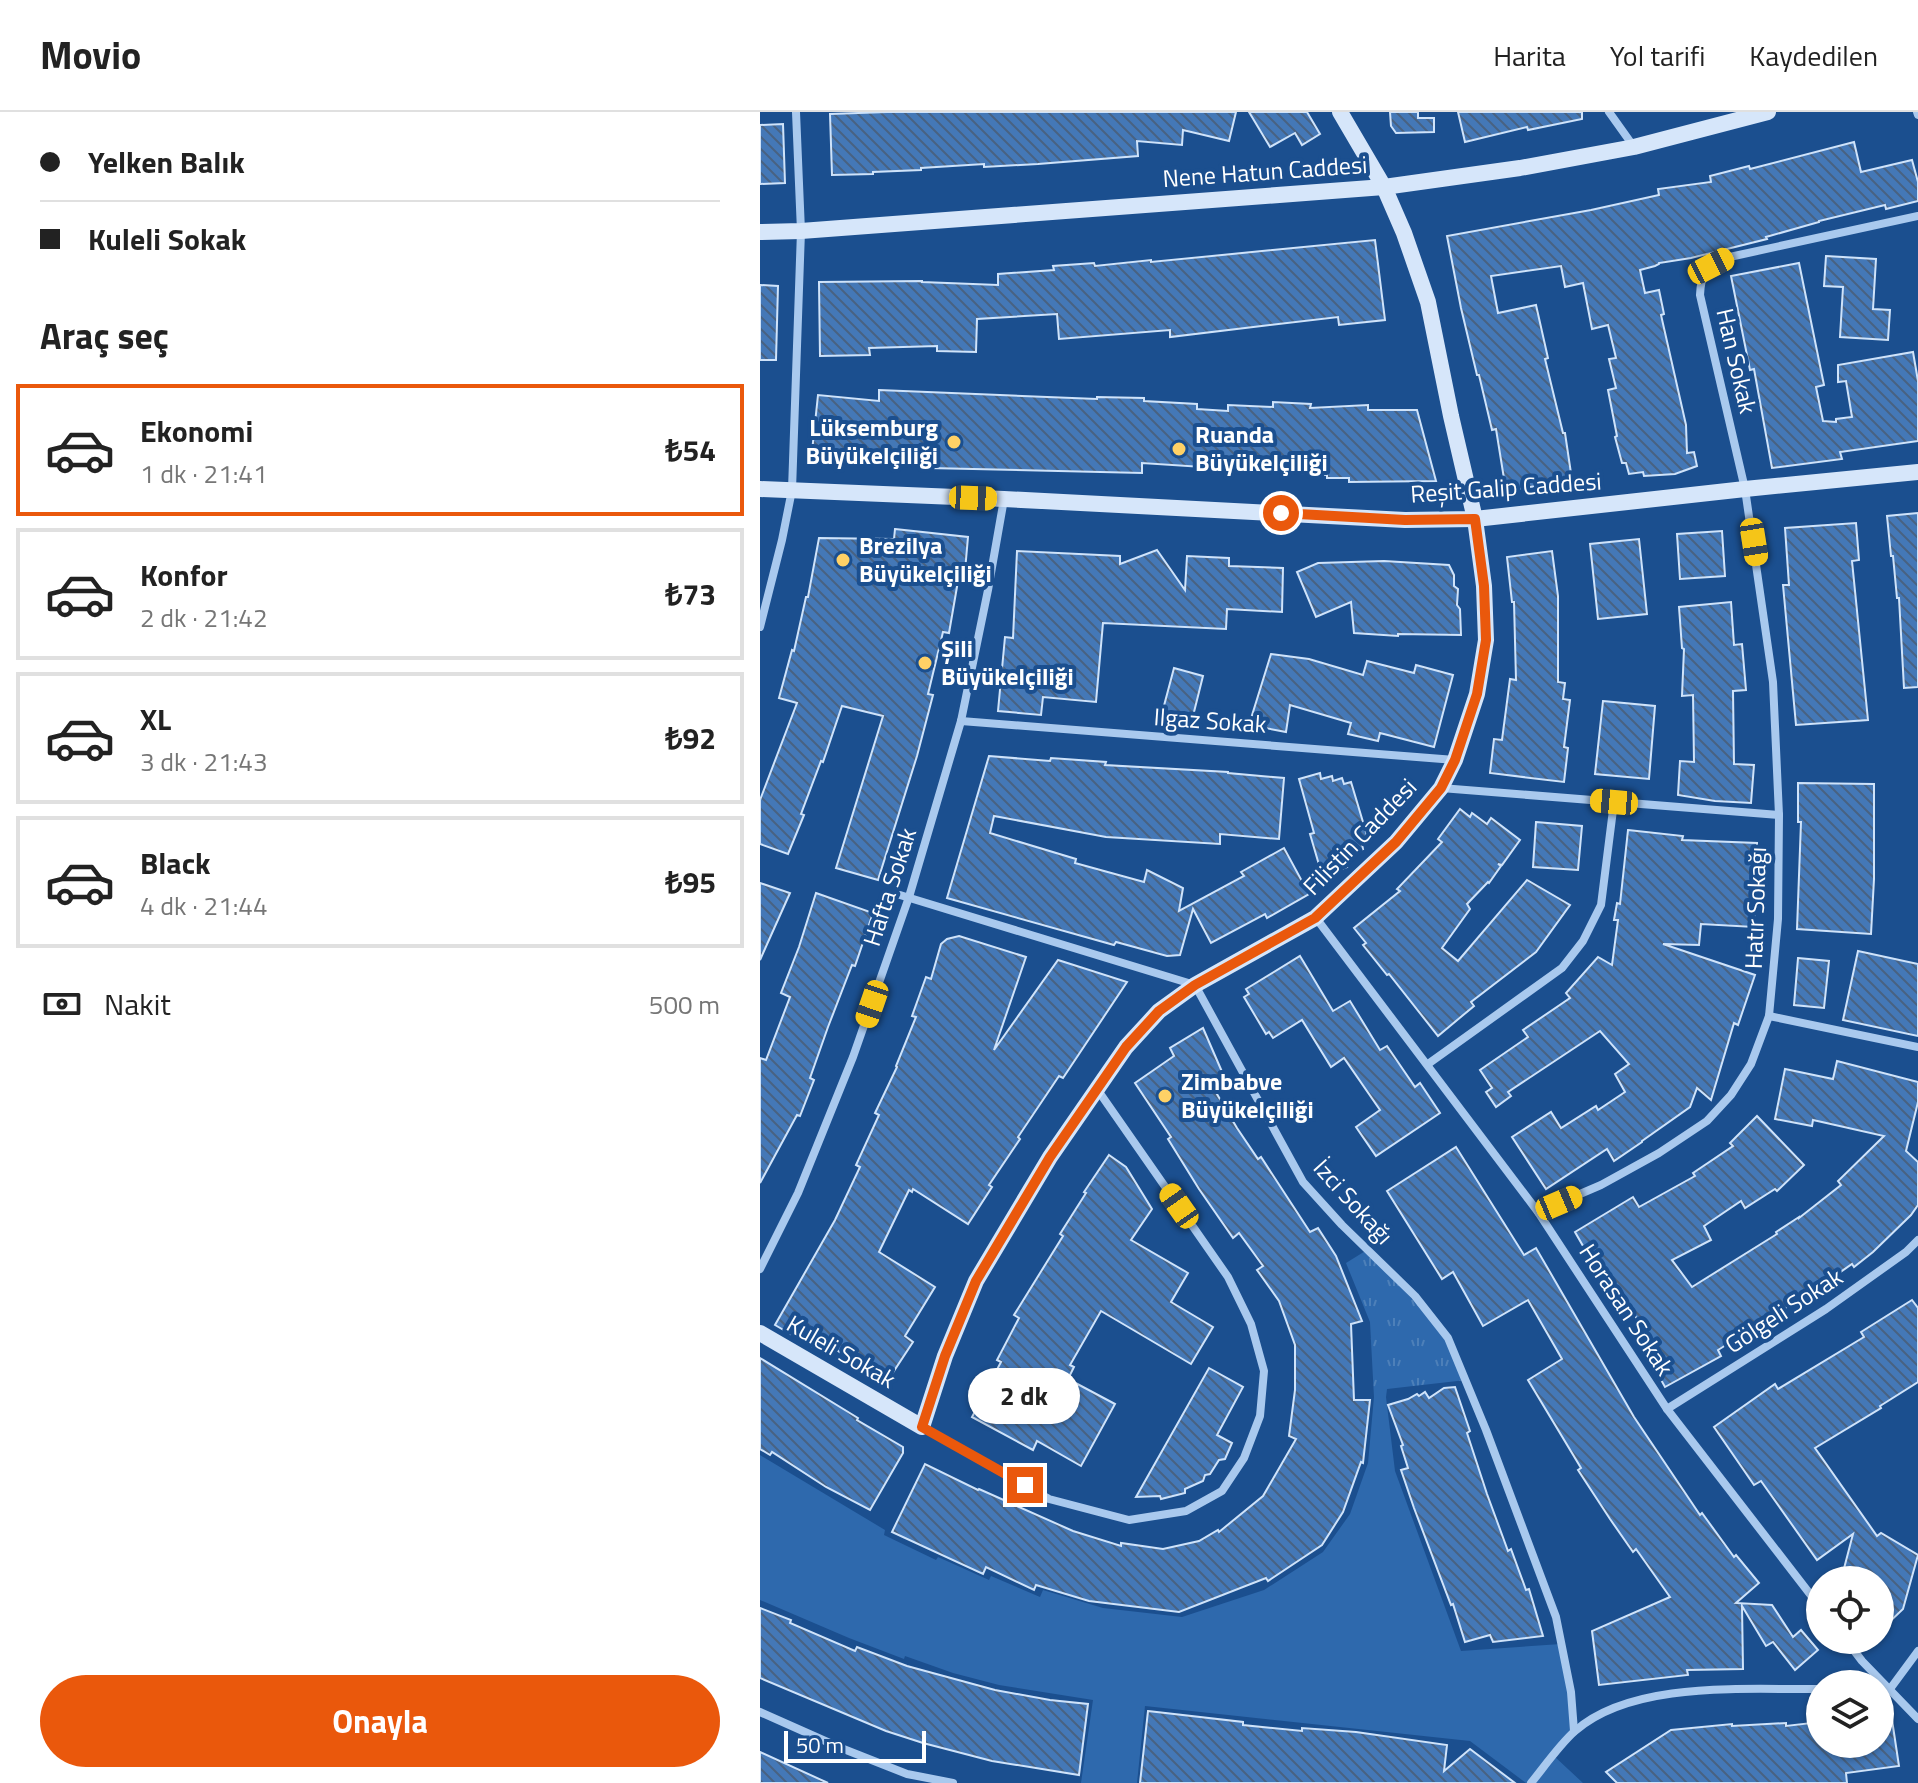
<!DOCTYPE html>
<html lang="tr">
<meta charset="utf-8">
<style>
:root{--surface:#fff;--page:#f2f2f2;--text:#222;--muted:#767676;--line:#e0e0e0;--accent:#ea580c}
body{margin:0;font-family:"Titillium Web",sans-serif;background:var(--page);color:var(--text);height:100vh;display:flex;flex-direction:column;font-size:30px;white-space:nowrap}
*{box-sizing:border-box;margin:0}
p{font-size:26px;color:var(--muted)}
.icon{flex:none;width:44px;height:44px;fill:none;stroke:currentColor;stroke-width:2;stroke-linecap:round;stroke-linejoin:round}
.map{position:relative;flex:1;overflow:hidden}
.drawer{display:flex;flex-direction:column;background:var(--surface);width:760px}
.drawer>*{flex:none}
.top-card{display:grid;align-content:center;height:176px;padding:0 40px;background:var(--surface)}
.fabs{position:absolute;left:1046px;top:1454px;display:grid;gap:16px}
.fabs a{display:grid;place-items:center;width:88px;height:88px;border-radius:50%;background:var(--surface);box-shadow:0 2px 6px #0004;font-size:40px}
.scale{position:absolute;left:24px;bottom:20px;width:142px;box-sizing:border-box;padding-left:8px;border:4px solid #fff;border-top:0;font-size:22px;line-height:28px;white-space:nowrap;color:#fff;-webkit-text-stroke:6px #1b4f8f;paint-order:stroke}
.end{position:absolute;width:36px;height:36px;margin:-18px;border:10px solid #ea580c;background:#fff;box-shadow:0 0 0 4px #fff}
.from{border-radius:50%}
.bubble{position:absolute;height:56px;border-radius:28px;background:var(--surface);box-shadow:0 2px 6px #0004;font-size:26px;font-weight:700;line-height:56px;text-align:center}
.car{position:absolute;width:24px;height:48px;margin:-24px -12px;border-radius:10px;box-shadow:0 0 6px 2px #0007;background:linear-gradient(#f5c518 24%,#345 0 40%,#f5c518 0 76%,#345 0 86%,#f5c518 0)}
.top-card b{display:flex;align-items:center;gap:28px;height:76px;font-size:30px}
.top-card b+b{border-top:2px solid var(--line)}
.top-card i{width:20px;height:20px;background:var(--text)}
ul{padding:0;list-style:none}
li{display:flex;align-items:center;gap:24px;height:132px;margin:0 16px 12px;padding:0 24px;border:4px solid var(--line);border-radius:0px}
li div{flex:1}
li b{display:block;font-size:30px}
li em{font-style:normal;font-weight:700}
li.current{border-color:var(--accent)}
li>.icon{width:72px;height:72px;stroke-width:1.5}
h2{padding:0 40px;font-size:36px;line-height:96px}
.pay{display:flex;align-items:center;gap:20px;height:88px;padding:0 40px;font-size:30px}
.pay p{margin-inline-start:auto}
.cta{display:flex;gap:16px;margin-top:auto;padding:16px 40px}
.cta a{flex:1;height:92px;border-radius:48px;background:var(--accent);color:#fff;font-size:32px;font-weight:700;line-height:92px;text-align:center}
header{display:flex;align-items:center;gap:48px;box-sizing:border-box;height:112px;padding:0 40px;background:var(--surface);border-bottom:2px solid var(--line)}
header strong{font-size:38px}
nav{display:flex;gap:44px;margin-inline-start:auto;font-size:28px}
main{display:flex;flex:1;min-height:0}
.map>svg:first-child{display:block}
</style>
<header>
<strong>Movio</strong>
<nav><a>Harita</a><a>Yol tarifi</a><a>Kaydedilen</a></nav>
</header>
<main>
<section class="drawer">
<div class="top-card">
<b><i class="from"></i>Yelken Balık</b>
<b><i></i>Kuleli Sokak</b>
</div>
<h2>Araç seç</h2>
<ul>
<li class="current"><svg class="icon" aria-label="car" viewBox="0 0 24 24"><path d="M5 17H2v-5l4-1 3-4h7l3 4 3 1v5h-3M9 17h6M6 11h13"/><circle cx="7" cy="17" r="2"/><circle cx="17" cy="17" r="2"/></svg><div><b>Ekonomi</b><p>1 dk · 21:41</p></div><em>₺54</em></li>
<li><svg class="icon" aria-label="car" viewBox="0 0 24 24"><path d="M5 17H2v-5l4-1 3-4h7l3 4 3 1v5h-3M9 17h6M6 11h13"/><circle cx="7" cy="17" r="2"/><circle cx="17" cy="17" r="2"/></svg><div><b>Konfor</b><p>2 dk · 21:42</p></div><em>₺73</em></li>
<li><svg class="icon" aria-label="car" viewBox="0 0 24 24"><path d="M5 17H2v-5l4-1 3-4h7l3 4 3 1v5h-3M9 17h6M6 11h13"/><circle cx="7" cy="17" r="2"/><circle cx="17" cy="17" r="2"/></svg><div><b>XL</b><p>3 dk · 21:43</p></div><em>₺92</em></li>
<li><svg class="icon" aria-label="car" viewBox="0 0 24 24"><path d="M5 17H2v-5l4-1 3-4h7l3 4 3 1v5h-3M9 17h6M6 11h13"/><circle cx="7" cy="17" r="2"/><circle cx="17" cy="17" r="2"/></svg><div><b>Black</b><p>4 dk · 21:44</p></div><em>₺95</em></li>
</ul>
<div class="pay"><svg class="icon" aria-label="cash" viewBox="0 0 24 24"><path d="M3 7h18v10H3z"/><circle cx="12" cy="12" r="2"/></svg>Nakit<p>500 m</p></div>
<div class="cta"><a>Onayla</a></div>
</section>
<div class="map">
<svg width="1158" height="1671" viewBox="0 0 1158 1671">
<defs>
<pattern id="park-tufts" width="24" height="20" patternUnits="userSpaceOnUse" patternTransform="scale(2)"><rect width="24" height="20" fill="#2e69ad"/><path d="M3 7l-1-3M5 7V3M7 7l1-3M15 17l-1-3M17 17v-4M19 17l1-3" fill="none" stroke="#4d80b9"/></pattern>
<pattern id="building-back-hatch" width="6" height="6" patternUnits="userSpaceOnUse" patternTransform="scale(2)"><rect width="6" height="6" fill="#4478b7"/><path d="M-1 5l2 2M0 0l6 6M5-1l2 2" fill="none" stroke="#486282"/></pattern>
</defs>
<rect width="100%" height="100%" fill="#1b4f8f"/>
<polygon fill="#2e69ad" points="614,1285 626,1285 635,1359 701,1539 801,1532 814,1619 794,1644 823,1671 766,1671 710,1629 385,1594 377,1671 321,1671 333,1588 239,1573 193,1561 145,1544 144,1547 89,1526 0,1488 0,1343 125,1418 124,1423 176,1448 178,1445 229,1468 231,1464 280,1485 283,1478 343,1496 422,1505 504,1478 563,1440 590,1402 608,1351"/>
<polygon fill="url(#park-tufts)" points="607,1138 688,1226 706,1268 627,1277 626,1285 614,1285 610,1210 586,1151"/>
<g fill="url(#building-back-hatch)" stroke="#cfe3fa" stroke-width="2">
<polygon points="127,0 476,0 469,29 423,18 422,33 377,29 378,44 278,52 224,55 224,52 161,56 161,58 113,60 113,62 72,63 70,2"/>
<polygon points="489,0 547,0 560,22 542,33 535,21 510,35"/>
<polygon points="630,0 658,0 658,6 674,6 674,20 636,21 631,14"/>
<polygon points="698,0 822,0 822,7 768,18 767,15 705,30"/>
<polygon points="23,12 25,71 0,72 0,13"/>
<polygon points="1094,30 1101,60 1152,48 1158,70 1158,89 1126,97 1125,93 1059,109 1059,110 1006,125 1007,127 931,146 899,151 899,152 895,154 880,158 885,181 899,178 904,202 901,203 926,313 927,341 934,340 937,354 915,362 884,364 883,360 869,362 866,351 862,351 855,325 857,324 848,278 856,276 849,247 856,246 848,213 832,217 823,171 805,175 801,154 731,164 738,201 776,193 788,246 785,247 803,321 805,321 812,368 746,379 736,317 732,318 719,263 717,263 701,196 687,124 831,98 899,83 898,77 951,70 950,64 989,54 990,57"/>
<polygon points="615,128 625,208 579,213 578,205 410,225 410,218 299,227 297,202 217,207 216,240 177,239 177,234 109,236 110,243 60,244 59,170 162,169 162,170 238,173 238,162 294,158 293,154 334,151 335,154 391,148 391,150"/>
<polygon points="1066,144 1116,147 1113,197 1130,198 1128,228 1080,225 1083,175 1064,174"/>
<polygon points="1039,151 1064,273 1056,275 1063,309 1076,310 1076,307 1092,305 1086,269 1078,270 1078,253 1153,240 1158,269 1158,329 1080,340 1082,347 1012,356 994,257 990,258 971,164"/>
<polygon points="0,173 18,174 16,248 0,248"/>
<polygon points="119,278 337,287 337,285 384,286 384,289 437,292 437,297 468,299 468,293 513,295 513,290 551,292 550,296 608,293 608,298 657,298 676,369 589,370 589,366 567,366 567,363 382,351 382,361 169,356 170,354 51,349 58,283 119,289"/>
<polygon points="1158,401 1158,575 1144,576 1139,486 1137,486 1133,444 1131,444 1127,404"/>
<polygon points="1096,411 1099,448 1092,449 1108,608 1036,613 1023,473 1029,473 1025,416"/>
<polygon points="135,417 208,425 204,470 198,469 189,521 183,520 168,582 173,583 157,644 118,768 76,756 123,604 82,594 63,650 61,649 41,702 44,703 28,742 0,732 0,688 37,591 19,586 32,538 34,539 46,485 48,485 59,426 134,427"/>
<polygon points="962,419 965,464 920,467 917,422"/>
<polygon points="879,427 887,502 838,507 830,432"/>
<polygon points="397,438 425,478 427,444 469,446 469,454 523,456 522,500 467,497 466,517 343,511 336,590 283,585 281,603 238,599 245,525 253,526 257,439 360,444 360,452"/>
<polygon points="792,439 798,484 798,570 805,571 803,587 810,588 804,635 808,636 804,670 730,661 734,627 742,628 750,567 756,568 754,490 752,490 747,445"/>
<polygon points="624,449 689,453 694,463 694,474 698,477 697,493 700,497 701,523 638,522 638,524 594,521 591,490 556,505 537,460 558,451"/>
<polygon points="971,490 974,533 982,532 986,578 973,579 974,652 994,653 991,691 955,689 918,683 920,649 934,650 933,583 922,584 924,537 922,536 919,495"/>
<polygon points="511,542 549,547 603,563 607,549 654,561 656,553 693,563 674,635 620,621 618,629 588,622 591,611 530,593 526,620 489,613"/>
<polygon points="414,556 443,564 431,612 401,605"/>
<polygon points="843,589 895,594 889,667 835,662"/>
<polygon points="229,644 290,649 291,646 346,650 345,653 468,660 468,661 524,666 519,727 460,722 460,732 346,725 234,704 230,721 316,747 315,751 384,770 387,758 423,776 419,799 484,764 481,760 524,736 549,782 507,806 505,802 451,831 433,797 420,843 407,844 356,830 354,833 187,786"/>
<polygon points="560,661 561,667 572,664 573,669 582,666 584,672 591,670 609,730 602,732 603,737 592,741 593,747 585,749 587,755 562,763 550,722 554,721 539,667"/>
<polygon points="1038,671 1114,672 1114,767 1111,822 1037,817 1041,710 1038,710"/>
<polygon points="700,697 710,705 712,701 727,712 731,706 760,728 742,753 738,752 741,754 729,771 728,770 707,792 710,797 682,836 698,849 767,768 810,793 776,840 711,890 714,894 678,924 629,862 627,863 603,833 606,831 594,816 640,779 637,777 682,730 678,727"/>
<polygon points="776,710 822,714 818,758 773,755"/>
<polygon points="868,718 923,724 922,728 997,731 994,815 941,812 939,833 903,832 995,863 978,913 974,911 951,988 937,976 930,995 882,1029 882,1030 854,1049 847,1037 786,1077 752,1025 791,1000 801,1016 836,994 838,998 865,980 855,962 869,952 840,919 748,980 751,984 736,995 726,980 732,976 720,958 768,925 763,918 810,886 806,881 838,845 852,853 858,808 854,808 857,791 860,792"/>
<polygon points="0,771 30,781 0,848"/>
<polygon points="56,781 113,801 95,854 92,853 68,915 50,966 54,968 40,1004 37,1003 0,1071 0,946 6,948 30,885 21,881 39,835"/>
<polygon points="199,824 266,845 234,938 298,848 367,870 303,966 299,964 258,1025 260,1027 229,1073 232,1075 208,1112 153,1077 152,1080 149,1078 119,1140 175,1175 145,1224 153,1230 126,1271 69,1233 65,1242 15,1213 75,1108 100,1055 96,1053 119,1003 115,1001 137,955 136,954 156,905 152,904 166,865 171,867 181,832 187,827"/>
<polygon points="1098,839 1158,852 1158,924 1083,908"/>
<polygon points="540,844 573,899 590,889 620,938 627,934 655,975 660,971 680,1001 616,1044 596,1015 620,998 584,946 571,955 542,908 513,926 509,920 506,922 484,885 489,882 486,877"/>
<polygon points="1038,846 1069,849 1064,896 1034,893"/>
<polygon points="443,916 466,969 454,977 477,1016 498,1047 501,1045 550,1120 558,1116 576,1144 602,1209 591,1212 594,1288 610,1288 603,1351 601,1350 583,1400 562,1433 508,1469 506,1466 419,1500 329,1489 276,1473 274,1478 226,1455 223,1462 132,1420 165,1352 218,1378 219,1377 313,1419 361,1434 361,1431 403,1437 439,1429 458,1418 459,1420 503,1384 536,1327 529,1324 535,1278 535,1233 519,1189 497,1158 503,1154 479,1121 473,1126 439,1077 408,1027 411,1025 375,971 414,944 410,936"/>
<polygon points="1077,949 1158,970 1158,990 1146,1039 1158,1050 1158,1093 1151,1103 1113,1140 1094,1155 1092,1152 1056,1177 958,1238 961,1244 905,1275 884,1237 893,1232 840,1149 834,1153 815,1120 873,1085 879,1095 935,1064 933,1061 973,1034 970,1031 997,1004 1044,1053 1017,1079 1015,1077 985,1096 981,1089 944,1114 951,1128 912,1148 932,1175 1017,1122 1016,1120 1039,1105 1039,1106 1081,1073 1078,1069 1124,1024 1053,1008 1052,1014 1015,1007 1025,957 1073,967"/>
<polygon points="696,1035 764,1143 776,1136 874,1305 940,1403 942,1401 974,1445 976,1443 999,1471 976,1491 1012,1493 1033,1525 1041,1518 1058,1538 1035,1558 1013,1530 1006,1534 982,1494 983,1557 927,1558 928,1563 839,1573 832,1519 910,1485 876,1437 873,1440 850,1407 818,1358 821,1356 768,1268 802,1247 768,1188 723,1214 693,1160 682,1167 627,1079"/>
<polygon points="349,1043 366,1055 392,1097 371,1128 428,1161 411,1190 453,1215 431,1252 341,1199 310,1253 314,1255 308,1267 355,1292 321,1354 277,1329 273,1338 212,1305 241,1250 237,1248 259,1206 254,1203 303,1124 300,1122 326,1081 324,1080"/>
<polygon points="1152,1188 1158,1196 1158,1270 1120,1294 1121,1296 1055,1336 1117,1424 1121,1421 1158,1443 1143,1497 1120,1519 1120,1468 1081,1468 1093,1422 1057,1448 1001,1369 994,1373 954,1315 1015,1272 1018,1277 1104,1225 1101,1220"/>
<polygon points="0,1246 98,1306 97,1308 143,1335 143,1341 110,1398 66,1375 12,1340 10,1343 0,1337"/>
<polygon points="449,1256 483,1275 457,1323 472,1331 465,1347 459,1348 450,1362 445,1363 443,1369 425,1377 425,1381 401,1387 400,1384 376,1385"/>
<polygon points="695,1275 710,1319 707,1321 727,1382 748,1439 751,1437 766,1478 769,1477 783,1524 733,1530 730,1523 705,1530 693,1492 691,1493 654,1396 641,1358 648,1356 641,1334 643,1333 628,1293 648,1287 657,1282 659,1284 665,1280 669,1286 684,1276"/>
<polygon points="0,1496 31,1508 30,1511 95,1539 97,1535 147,1554 235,1578 290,1588 328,1592 319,1663 232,1649 163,1631 126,1619 0,1566"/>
<polygon points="1129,1588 1139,1654 1086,1661 1087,1671 857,1671 846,1660 911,1618 972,1612 972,1614 1026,1611 1026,1614 1060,1610 1060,1632 1120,1632 1120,1589"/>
<polygon points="388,1599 483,1610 483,1613 542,1619 542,1616 596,1620 687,1633 684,1659 710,1637 755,1671 380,1671"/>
<polygon points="0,1640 68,1671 0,1671"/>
</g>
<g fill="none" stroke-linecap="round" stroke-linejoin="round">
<g stroke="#a9c9ee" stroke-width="8">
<polyline points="849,0 874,35"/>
<polyline points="1157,0 1158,3"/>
<polyline points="0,515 22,428 32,378 41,119 36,0"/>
<polyline points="201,609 695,648"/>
<polyline points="681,676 1019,703"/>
<polyline points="140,783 435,873 543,1070 582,1113 655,1184 688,1226 726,1318 796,1505 811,1580 814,1619"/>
<polyline points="556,806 778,1100 907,1297 1060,1495"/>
<polyline points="1009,904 1158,935"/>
<polyline points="668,952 802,856 823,829 841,793 854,690"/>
<path d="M778 1100 841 1073 899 1041 947 1009 971 983 991 952 1009 904 1018 807 1019 703 1013 570 985 377 940 183C941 161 945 156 965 146L1158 104"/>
<polyline points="0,1157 38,1081 93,945 149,785 201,609 228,478 244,387"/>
<polyline points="907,1297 1066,1197 1146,1140 1158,1128"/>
<polyline points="162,1315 289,1387 369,1408 426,1399 462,1379 484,1346 500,1304 504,1259 491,1212 468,1165 337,977"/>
<polyline points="1086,1528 1102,1549 1158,1607"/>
<polyline points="1130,1577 1158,1539"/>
<polyline points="0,1600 81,1636 147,1662 193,1671"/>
<path d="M771 1671C784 1655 800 1632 815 1619 873 1568 987 1578 1060 1577"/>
</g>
<g stroke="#d6e6fa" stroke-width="16">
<polyline points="0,120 41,119 624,75 760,56 874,35 1008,0"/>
<polyline points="0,377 244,387 645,408 715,407 985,377 1158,360"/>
<polyline points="0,1221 162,1315 185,1244 216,1169 290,1045 366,935 399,899 435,873 555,806 636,730 681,676 695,648 717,582 726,528 724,474 715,407 691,304 668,190 644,121 624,75 580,0"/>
</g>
</g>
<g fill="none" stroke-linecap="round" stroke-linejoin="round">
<polyline stroke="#ea580c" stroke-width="10" points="265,1373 162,1315 185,1244 216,1169 290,1045 366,935 399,899 435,873 555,806 636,730 681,676 695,648 717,582 726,528 724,474 715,407 645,408 521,401"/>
</g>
<g fill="#ffd166" stroke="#1b4f8f" stroke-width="3">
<circle cx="194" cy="330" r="8"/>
<circle cx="419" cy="337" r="8"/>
<circle cx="83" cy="448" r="8"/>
<circle cx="165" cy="551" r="8"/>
<circle cx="405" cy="984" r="8"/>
</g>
<g text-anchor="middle" stroke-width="8" stroke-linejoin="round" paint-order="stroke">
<g font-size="24" fill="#fff" stroke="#1b4f8f">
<text transform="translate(505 60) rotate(-4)" y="8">Nene Hatun Caddesi</text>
<text transform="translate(976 249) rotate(77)" y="8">Han Sokak</text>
<text transform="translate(746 376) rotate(-4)" y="8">Reşit Galip Caddesi</text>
<text transform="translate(450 609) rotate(4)" y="8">Ilgaz Sokak</text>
<text transform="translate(600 725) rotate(-46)" y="8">Filistin Caddesi</text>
<text transform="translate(130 775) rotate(-72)" y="8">Hafta Sokak</text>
<text transform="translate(996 796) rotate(-88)" y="8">Hatır Sokağı</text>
<text transform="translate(593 1090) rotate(48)" y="8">İzci Sokağı</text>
<text transform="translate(866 1198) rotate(57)" y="8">Horasan Sokak</text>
<text transform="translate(1024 1199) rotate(-33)" y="8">Gölgeli Sokak</text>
<text transform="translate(81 1240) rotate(30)" y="8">Kuleli Sokak</text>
</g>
<g font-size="24" font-weight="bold" fill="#fff" stroke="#1b4f8f" text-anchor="start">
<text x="178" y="324" text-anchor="end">Lüksemburg<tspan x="178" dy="28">Büyükelçiliği</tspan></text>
<text x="435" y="331">Ruanda<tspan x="435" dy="28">Büyükelçiliği</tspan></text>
<text x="99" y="442">Brezilya<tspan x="99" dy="28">Büyükelçiliği</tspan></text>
<text x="181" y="545">Şili<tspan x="181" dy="28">Büyükelçiliği</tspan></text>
<text x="421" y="978">Zimbabve<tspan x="421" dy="28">Büyükelçiliği</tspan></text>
</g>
</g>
</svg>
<div class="fabs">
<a><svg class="icon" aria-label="locate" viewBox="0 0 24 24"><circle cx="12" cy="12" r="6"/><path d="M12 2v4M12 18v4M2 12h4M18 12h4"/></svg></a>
<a><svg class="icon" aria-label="layers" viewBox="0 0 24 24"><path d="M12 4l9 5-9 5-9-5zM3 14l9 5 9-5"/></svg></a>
</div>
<div class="scale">50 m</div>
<i class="end from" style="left:521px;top:401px"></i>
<i class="end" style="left:265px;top:1373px"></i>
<div class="bubble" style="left:208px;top:1256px;width:112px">2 dk</div>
<i class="car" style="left:951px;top:154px;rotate:63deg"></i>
<i class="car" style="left:213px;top:386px;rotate:92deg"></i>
<i class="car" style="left:994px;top:430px;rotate:171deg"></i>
<i class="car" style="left:854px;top:690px;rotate:275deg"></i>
<i class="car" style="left:112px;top:892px;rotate:199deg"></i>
<i class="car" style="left:799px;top:1091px;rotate:67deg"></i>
<i class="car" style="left:419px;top:1094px;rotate:325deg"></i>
</div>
</main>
